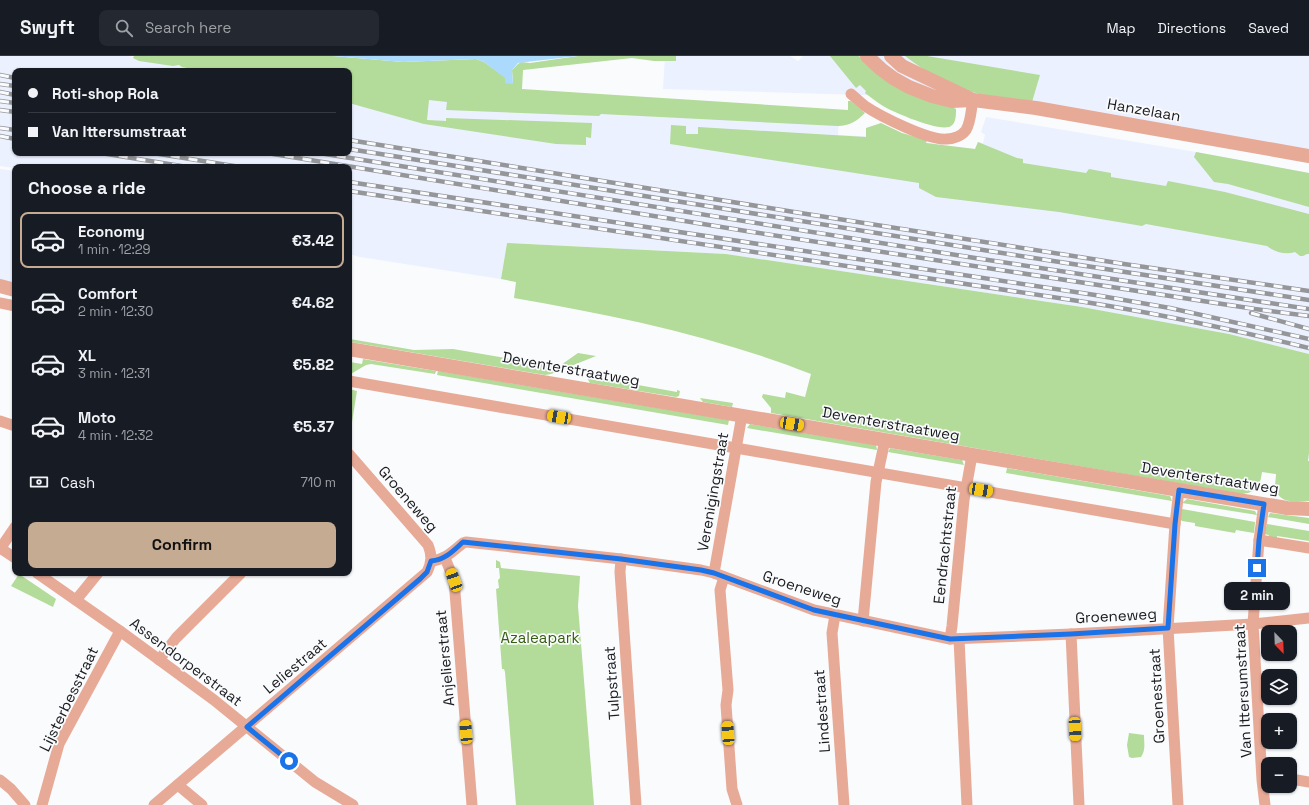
<!DOCTYPE html>
<meta charset="utf-8">
<style>
:root{--surface:#171b24;--page:#242831;--text:#f1f3f6;--muted:#9ea1a6;--line:#363941;--accent:#c6ab93}
body{margin:0;font-family:"Space Grotesk",sans-serif;background:var(--page);color:var(--text);height:100vh;display:flex;flex-direction:column;font-size:15px;white-space:nowrap}
*{box-sizing:border-box;margin:0}
p{font-size:13px;color:var(--muted)}
.icon{flex:none;width:22px;height:22px;fill:none;stroke:currentColor;stroke-width:2;stroke-linecap:round;stroke-linejoin:round}
.map{position:relative;flex:1;overflow:hidden}
.drawer{position:absolute;left:12px;top:108px;width:340px;height:412px;display:flex;flex-direction:column;background:var(--surface);border-radius:8px;box-shadow:0 1px 3px #0004}
.drawer>*{flex:none}
.guide{position:absolute;left:12px;top:12px;width:340px;height:88px;border-radius:8px;box-shadow:0 1px 3px #0004;display:grid;align-content:center;height:88px;padding:0 16px;background:var(--surface)}
.needle{width:26px;rotate:157deg}
.tools{position:absolute;left:1261px;top:569px;display:grid;gap:8px}
.tools a{display:grid;place-items:center;width:36px;height:36px;border-radius:8px;background:var(--surface);box-shadow:0 1px 3px #0004;font-size:20px}
.end{position:absolute;width:18px;height:18px;margin:-9px;border:5px solid #1a73e8;background:#fff;box-shadow:0 0 0 2px #fff}
.from{border-radius:50%}
.bubble{position:absolute;height:28px;border-radius:8px;background:var(--surface);box-shadow:0 1px 3px #0004;font-size:13px;font-weight:800;line-height:28px;text-align:center}
.car{position:absolute;width:12px;height:24px;margin:-12px -6px;border-radius:5px;box-shadow:0 0 3px 1px #0007;background:linear-gradient(#f5c518 24%,#345 0 40%,#f5c518 0 76%,#345 0 86%,#f5c518 0)}
.guide b{display:flex;align-items:center;gap:14px;height:38px;font-size:15px}
.guide b+b{border-top:1px solid var(--line)}
.guide i{width:10px;height:10px;background:var(--text)}
ul{padding:0;list-style:none}
li{display:flex;align-items:center;gap:12px;height:56px;margin:0 8px 6px;padding:0 8px;border:2px solid transparent;border-radius:8px}
li div{flex:1}
li b{display:block;font-size:15px}
li em{font-style:normal;font-weight:800}
li.active{border-color:var(--accent)}
li>.icon{width:36px;height:36px;stroke-width:1.5}
h2{padding:0 16px;font-size:18px;line-height:48px}
.pay{display:flex;align-items:center;gap:10px;height:44px;padding:0 16px;font-size:15px}
.pay p{margin-inline-start:auto}
.action{display:flex;gap:8px;margin-top:auto;padding:8px 16px}
.action a{flex:1;height:46px;border-radius:8px;background:var(--accent);color:#111;font-size:16px;font-weight:800;line-height:46px;text-align:center}
header{display:flex;align-items:center;gap:24px;box-sizing:border-box;height:56px;padding:0 20px;background:var(--surface);border-bottom:1px solid var(--line)}
header strong{font-size:19px}
nav{display:flex;gap:22px;margin-inline-start:auto;font-size:14px}
.search{width:280px;height:36px;background:var(--page);display:flex;align-items:center;gap:10px;box-sizing:border-box;padding:0 14px;border-radius:8px;color:var(--muted);font-size:15px}
.map>svg:first-child{display:block}
</style>
<header>
<strong>Swyft</strong>
<div class="search"><svg class="icon" aria-label="search" viewBox="0 0 24 24"><circle cx="10" cy="10" r="6"/><path d="M15 15l6 6"/></svg>Search here</div>
<nav><a>Map</a><a>Directions</a><a>Saved</a></nav>
</header>
<div class="map">
<svg width="1309" height="749" viewBox="0 0 1309 749">
<rect width="100%" height="100%" fill="#fafbfd"/>
<g fill="#ecf1ff">
<polygon points="0,0 128,0 226,15 15,15 15,97 349,97 349,29 839,57 838,79 903,82 940,89 975,93 978,86 983,87 985,79 981,76 986,61 1196,96 1309,117 1309,298 1229,278 1082,251 726,198 507,187 501,223 360,201 349,198 349,111 15,111 15,112 0,110"/>
<polygon points="665,0 790,0 798,5 803,0 1309,0 1309,101 962,42 663,33"/>
<polygon points="0,113 15,115 15,227 0,224"/>
</g>
<g fill="#b3db99">
<path d="M134 0H333L403 6 476 3 484 6 513 27 512 14 518 8 521 6 530 7 578 0H676V5H654L632 2 523 14 522 33 848 54V45H851L865 57C857 65 849 70 838 70L601 58 599 60 446 54 447 46 429 44 427 64 446 65V62L592 67 591 82 586 81V89L556 88 424 68 349 47V15H203L182 11 179 9 173 10 139 5 133 2Z"/>
<path d="M830 0H859L866 8 956 53C956 59 956 67 951 70 941 77 893 56 883 50 876 46 871 41 865 37L866 35 860 29 856 32Z"/>
<path d="M905 0H927L1040 19 1032 46C1014 43 996 42 979 38 953 31 927 17 905 0Z"/>
<path d="M881 67 902 77 927 84 926 87 975 93 978 86 1017 102 1023 103V107L1086 117 1089 113 1111 117V121L1166 130 1168 125 1225 136 1309 158V198H1307L1303 200H1300L1295 196C1286 199 1274 196 1267 190L1146 168 1142 170 1059 156 936 141 919 132V127L670 88 671 69 686 70V78H698V71L866 81V72Z"/>
<polygon points="1196,96 1309,117 1309,151 1228,128 1214,126 1194,101"/>
<path d="M507 187 726 198 1082 251 1229 278 1309 298V397L1308 405H1309V445C1296 446 1278 448 1275 431 1275 426 1276 422 1276 418L1262 416C1260 430 1257 437 1241 438L771 357V352L762 341 763 338 785 342 786 336 805 341 811 318C718 281 613 259 514 242L516 226 501 223Z"/>
<polygon points="350,283 414,294 453,293 558,311 578,297 596,300 551,318 545,319 351,286"/>
<polygon points="363,303 436,315 435,318 371,308 366,309 349,319 350,306 362,308"/>
<polygon points="438,315 729,364 728,369 437,319"/>
<polygon points="591,319 599,320 599,322 677,336 677,334 680,335 679,340 676,341 590,327 587,322 588,320"/>
<polygon points="349,333 357,335 352,366 349,366"/>
<polygon points="700,342 733,347 732,351 703,346"/>
<polygon points="750,368 876,389 877,394 747,372"/>
<polygon points="890,392 962,404 964,409 888,396"/>
<polygon points="1007,412 1170,440 1172,445 1006,417"/>
<polygon points="1187,443 1255,455 1257,459 1182,447"/>
<polygon points="1182,453 1255,466 1254,477 1236,474 1235,477 1195,470 1195,467 1182,465 1180,463"/>
<polygon points="1270,457 1309,462 1309,468 1268,461"/>
<polygon points="1267,468 1309,475 1309,485 1277,480 1277,483 1268,481 1269,479 1264,478"/>
<polygon points="496,504 500,506 501,512 580,520 578,550 594,749 516,749 505,616 504,613 502,613 496,533 499,532 498,524 500,522 499,512 496,512"/>
<polygon points="19,518 56,543 53,551 11,530"/>
<path d="M1129 677 1144 679C1144 687 1146 694 1141 701L1132 702 1129 701 1127 689Z"/>
</g>
<polygon fill="#acdafc" points="333,0 578,0 518,7 512,14 513,28 505,27 505,22 484,6 476,3 403,6"/>
<g fill="none" stroke-linecap="round" stroke-linejoin="round">
<g stroke="#e7aa97" stroke-width="11">
<path d="M851 38C856 42 860 46 865 50 880 60 929 85 947 83 953 83 962 80 966 74 971 66 971 53 973 44"/>
<polyline points="0,247 15,250"/>
<polyline points="349,325 1175,468"/>
<polyline points="0,365 15,370"/>
<polyline points="1264,448 1259,484 1253,568 1262,724 1265,749"/>
<polyline points="1259,484 1309,492"/>
<polyline points="0,492 15,502"/>
<polyline points="0,493 15,471"/>
<polyline points="445,502 454,524 472,749"/>
<polyline points="621,503 620,516 636,749"/>
<path d="M431 505C445 504 453 495 463 487L466 486 621 503 701 514 714 517 814 554 950 583 1071 578 1253 568 1309 562"/>
<polyline points="37,517 120,575 214,644 315,726 353,749"/>
<polyline points="714,517 742,359"/>
<polyline points="724,521 720,534 728,634 726,649 732,733 737,749"/>
<polyline points="76,544 98,517"/>
<polyline points="835,559 832,577 844,749"/>
<polyline points="863,565 876,426 885,384"/>
<polyline points="1071,578 1079,749"/>
<polyline points="950,583 952,570 964,444 972,399"/>
<polyline points="959,583 967,749"/>
<polyline points="159,604 176,582 241,517"/>
<polyline points="0,724 11,733 25,749"/>
<polyline points="1290,724 1297,724 1309,726"/>
<polyline points="178,729 202,749"/>
<polyline points="42,749 59,688 120,575"/>
<path d="M154 749 427 516C432 506 432 499 428 489L349 398"/>
<polyline points="1178,749 1168,572 1175,468 1179,434"/>
</g>
<g stroke="#e7aa97" stroke-width="14">
<polyline points="867,0 881,13 893,22 909,31 932,40 952,45 973,44 1036,52 1309,100"/>
<polyline points="891,0 902,10 971,43"/>
<polyline points="0,230 15,234"/>
<polyline points="349,293 1179,434 1287,452 1309,453"/>
</g>
<defs>
<g id="rail">
<polyline points="0,19 15,22"/>
<polyline points="0,28 15,30"/>
<polyline points="0,36 15,39"/>
<polyline points="0,45 15,47"/>
<polyline points="0,54 15,56"/>
<polyline points="0,72 15,74"/>
<polyline points="0,80 15,83"/>
<polyline points="349,84 794,156 1124,208 1309,235"/>
<polyline points="349,93 1027,201 1309,244"/>
<polyline points="101,97 187,111"/>
<polyline points="153,97 240,111"/>
<polyline points="267,97 746,175 1255,253 1309,260"/>
<polyline points="319,97 975,202 1309,253"/>
<polyline points="349,126 1095,239 1170,252 1309,283"/>
<path d="M349 135 1085 246C1160 258 1235 274 1309 292"/>
<polyline points="1251,257 1309,273"/>
</g>
</defs>
<use href="#rail" stroke="#959699" stroke-width="4.5"/>
<use href="#rail" stroke="#fafbfd" stroke-width="3" stroke-dasharray="9" stroke-linecap="butt"/>
</g>
<g fill="none" stroke-linecap="round" stroke-linejoin="round">
<path stroke="#1a73e8" stroke-width="5" d="M289 705 247 671 420 523 427 516 431 505C445 504 453 495 463 486L621 503 701 514 714 517 814 554 950 583 1071 578 1168 572 1175 468 1179 434 1264 448 1259 484 1257 512"/>
</g>
<g text-anchor="middle" stroke-width="3.5" stroke-linejoin="round" paint-order="stroke">
<g font-size="15" fill="#1b1c20" stroke="#fafbfd">
<text transform="translate(1144 54) rotate(10)" y="5">Hanzelaan</text>
<text transform="translate(571 313) rotate(10)" y="5">Deventerstraatweg</text>
<text transform="translate(891 368) rotate(10)" y="5">Deventerstraatweg</text>
<text transform="translate(1210 422) rotate(9)" y="5">Deventerstraatweg</text>
<text transform="translate(713 436) rotate(-80)" y="5">Verenigingstraat</text>
<text transform="translate(408 443) rotate(49)" y="5">Groeneweg</text>
<text transform="translate(945 489) rotate(-84)" y="5">Eendrachtstraat</text>
<text transform="translate(802 532) rotate(18)" y="5">Groeneweg</text>
<text transform="translate(1116 560) rotate(-3)" y="5">Groeneweg</text>
<text transform="translate(445 602) rotate(-95)" y="5">Anjelierstraat</text>
<text transform="translate(186 606) rotate(37)" y="5">Assendorperstraat</text>
<text transform="translate(295 610) rotate(-40)" y="5">Leliestraat</text>
<text transform="translate(612 627) rotate(-94)" y="5">Tulpstraat</text>
<text transform="translate(1243 635) rotate(-93)" y="5">Van Ittersumstraat</text>
<text transform="translate(1157 640) rotate(-93)" y="5">Groenestraat</text>
<text transform="translate(69 643) rotate(-64)" y="5">Lijsterbesstraat</text>
<text transform="translate(822 655) rotate(-94)" y="5">Lindestraat</text>
</g>
<g font-size="15" fill="#365e10" stroke="#fafbfd">
<text x="540" y="587">Azaleapark</text>
</g>
</g>
</svg>
<div class="tools">
<a><svg class="needle" viewBox="-14 -14 28 28"><path d="M0-13l5 13h-10z" fill="#e53935"/><path d="M0 13l5-13h-10z" fill="#9ea1a6"/></svg></a>
<a><svg class="icon" aria-label="layers" viewBox="0 0 24 24"><path d="M12 4l9 5-9 5-9-5zM3 14l9 5 9-5"/></svg></a>
<a>+</a>
<a>−</a>
</div>
<i class="end from" style="left:289px;top:705px"></i>
<i class="end" style="left:1257px;top:512px"></i>
<div class="bubble" style="left:1224px;top:526px;width:66px">2 min</div>
<i class="car" style="left:559px;top:361px;rotate:280deg"></i>
<i class="car" style="left:792px;top:368px;rotate:100deg"></i>
<i class="car" style="left:981px;top:434px;rotate:100deg"></i>
<i class="car" style="left:454px;top:524px;rotate:340deg"></i>
<i class="car" style="left:1075px;top:673px;rotate:177deg"></i>
<i class="car" style="left:466px;top:676px;rotate:355deg"></i>
<i class="car" style="left:728px;top:677px;rotate:356deg"></i>
<div class="guide">
<b><i class="from"></i>Roti-shop Rola</b>
<b><i></i>Van Ittersumstraat</b>
</div>
<section class="drawer">
<h2>Choose a ride</h2>
<ul>
<li class="active"><svg class="icon" aria-label="car" viewBox="0 0 24 24"><path d="M5 17H2v-5l4-1 3-4h7l3 4 3 1v5h-3M9 17h6M6 11h13"/><circle cx="7" cy="17" r="2"/><circle cx="17" cy="17" r="2"/></svg><div><b>Economy</b><p>1 min · 12:29</p></div><em>€3.42</em></li>
<li><svg class="icon" aria-label="car" viewBox="0 0 24 24"><path d="M5 17H2v-5l4-1 3-4h7l3 4 3 1v5h-3M9 17h6M6 11h13"/><circle cx="7" cy="17" r="2"/><circle cx="17" cy="17" r="2"/></svg><div><b>Comfort</b><p>2 min · 12:30</p></div><em>€4.62</em></li>
<li><svg class="icon" aria-label="car" viewBox="0 0 24 24"><path d="M5 17H2v-5l4-1 3-4h7l3 4 3 1v5h-3M9 17h6M6 11h13"/><circle cx="7" cy="17" r="2"/><circle cx="17" cy="17" r="2"/></svg><div><b>XL</b><p>3 min · 12:31</p></div><em>€5.82</em></li>
<li><svg class="icon" aria-label="car" viewBox="0 0 24 24"><path d="M5 17H2v-5l4-1 3-4h7l3 4 3 1v5h-3M9 17h6M6 11h13"/><circle cx="7" cy="17" r="2"/><circle cx="17" cy="17" r="2"/></svg><div><b>Moto</b><p>4 min · 12:32</p></div><em>€5.37</em></li>
</ul>
<div class="pay"><svg class="icon" aria-label="cash" viewBox="0 0 24 24"><path d="M3 7h18v10H3z"/><circle cx="12" cy="12" r="2"/></svg>Cash<p>710 m</p></div>
<div class="action"><a>Confirm</a></div>
</section>
</div>
